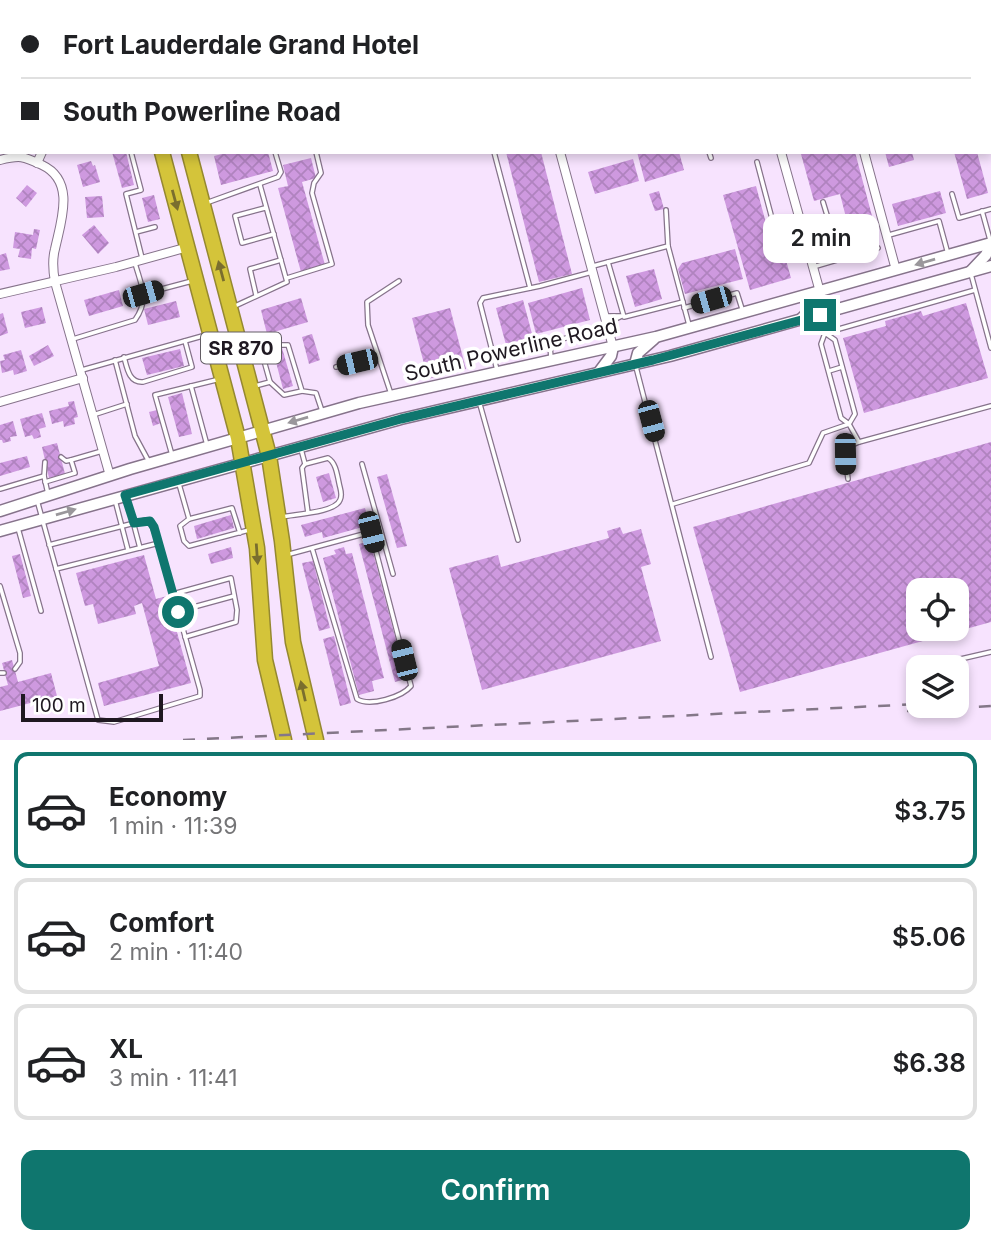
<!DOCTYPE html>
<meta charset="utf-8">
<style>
:root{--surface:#fff;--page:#f2f2f2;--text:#202124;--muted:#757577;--line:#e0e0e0;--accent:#0f766e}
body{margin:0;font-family:Inter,sans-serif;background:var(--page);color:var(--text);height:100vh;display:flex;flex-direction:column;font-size:26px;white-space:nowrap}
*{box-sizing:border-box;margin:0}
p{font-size:23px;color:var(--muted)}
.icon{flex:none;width:38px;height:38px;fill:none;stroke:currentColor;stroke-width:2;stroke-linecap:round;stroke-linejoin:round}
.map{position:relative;height:740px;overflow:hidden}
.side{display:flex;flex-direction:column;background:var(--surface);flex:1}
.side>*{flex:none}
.hud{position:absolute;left:0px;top:0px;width:992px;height:154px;box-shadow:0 4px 10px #0003;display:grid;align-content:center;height:154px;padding:0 21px;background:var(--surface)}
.controls{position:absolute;left:906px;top:578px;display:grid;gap:14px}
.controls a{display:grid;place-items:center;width:63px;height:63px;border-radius:14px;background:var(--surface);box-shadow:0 4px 10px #0003;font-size:35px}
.scale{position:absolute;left:21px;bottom:18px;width:142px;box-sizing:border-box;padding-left:7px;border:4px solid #1f1821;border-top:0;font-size:19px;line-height:24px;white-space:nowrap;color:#1f1821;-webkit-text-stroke:5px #fff;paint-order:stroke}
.end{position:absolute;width:32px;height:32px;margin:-16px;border:9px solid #0f766e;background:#fff;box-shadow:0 0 0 4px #fff}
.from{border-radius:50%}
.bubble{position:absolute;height:49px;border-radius:14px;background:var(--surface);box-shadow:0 4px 10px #0003;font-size:23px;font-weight:600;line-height:49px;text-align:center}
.car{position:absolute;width:21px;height:42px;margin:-21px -10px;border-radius:9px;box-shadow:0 0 5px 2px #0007;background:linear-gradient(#222 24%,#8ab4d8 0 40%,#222 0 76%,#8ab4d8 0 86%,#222 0)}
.hud b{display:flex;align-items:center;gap:24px;height:66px;font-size:26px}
.hud b+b{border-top:2px solid var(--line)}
.hud i{width:18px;height:18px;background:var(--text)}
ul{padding:12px 0 0;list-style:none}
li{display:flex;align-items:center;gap:21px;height:116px;margin:0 14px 10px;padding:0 7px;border:4px solid var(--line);border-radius:14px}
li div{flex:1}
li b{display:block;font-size:26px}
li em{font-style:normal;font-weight:600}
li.active{border-color:var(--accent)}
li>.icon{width:63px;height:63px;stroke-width:1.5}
.action{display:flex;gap:14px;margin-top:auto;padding:14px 21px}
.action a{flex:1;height:80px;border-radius:14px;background:var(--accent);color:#fff;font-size:28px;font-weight:600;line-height:80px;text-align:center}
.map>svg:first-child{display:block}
</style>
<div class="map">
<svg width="991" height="740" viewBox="0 0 991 740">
<defs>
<pattern id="building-cross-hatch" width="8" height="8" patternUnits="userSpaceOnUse" patternTransform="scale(1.75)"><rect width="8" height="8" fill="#ce99df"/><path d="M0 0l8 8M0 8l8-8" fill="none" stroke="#b083bf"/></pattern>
</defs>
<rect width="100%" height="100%" fill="#f7e3fe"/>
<g fill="url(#building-cross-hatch)" fill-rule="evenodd">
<polygon points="112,152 126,152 134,185 122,188"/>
<polygon points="230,152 268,152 273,171 221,185 214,156"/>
<polygon points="506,152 541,152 572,274 539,282"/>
<polygon points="637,152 679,152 684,170 645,182"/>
<polygon points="809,152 855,152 876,231 851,237 840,194 814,201 801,154"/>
<polygon points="885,152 912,152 914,160 889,167"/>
<polygon points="954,152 977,152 988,193 967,199"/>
<polygon points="311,158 316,178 302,182 325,265 301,272 278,188 288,186 283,165"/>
<polygon points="633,159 639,181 595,194 588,172"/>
<polygon points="91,161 93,166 95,165 100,182 83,187 77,165"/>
<polygon points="27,185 37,193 26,207 16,198"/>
<polygon points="756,186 770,238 779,235 791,278 750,290 723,195"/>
<polygon points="659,191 664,209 655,211 649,194"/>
<polygon points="940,191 946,213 898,226 892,204"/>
<polygon points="154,195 160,219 148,222 142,198"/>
<polygon points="102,196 104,217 87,218 85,197"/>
<polygon points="94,225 109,243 98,254 82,235"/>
<polygon points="34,229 40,230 36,249 32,248 31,259 18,257 20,249 13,248 15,232 33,235"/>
<polygon points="735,249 743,279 685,294 678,269 682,263"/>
<polygon points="6,253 10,269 0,271 0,255"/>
<polygon points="654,269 662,299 635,307 626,276"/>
<polygon points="582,288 590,320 536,334 528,303"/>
<polygon points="119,290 123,306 89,316 84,300"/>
<polygon points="301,298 308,322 267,334 261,310"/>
<polygon points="523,300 535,345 508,352 496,308"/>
<polygon points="176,301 180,317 148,325 144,309"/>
<polygon points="966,303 988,378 864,413 843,338 886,326 885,321 921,311 923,316"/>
<polygon points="42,307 46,323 25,328 21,312"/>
<polygon points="450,308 466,369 428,379 412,318"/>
<polygon points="3,313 8,333 0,336 0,314"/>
<polygon points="312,334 320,360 309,364 302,337"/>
<polygon points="280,341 293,386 283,389 271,343"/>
<polygon points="48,345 54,356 34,366 29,356"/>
<polygon points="180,349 184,366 147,375 142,358"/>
<polygon points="21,350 27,371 14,375 13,370 2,373 0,361 5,360 3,355"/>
<polygon points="182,393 192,434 179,437 168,397"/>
<polygon points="74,401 78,417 74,418 75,424 64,427 63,421 52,424 49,411 69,406 68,402"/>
<polygon points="157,410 161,423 153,426 149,412"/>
<polygon points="42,413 46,427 39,429 41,437 34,439 32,435 25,437 20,419"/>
<polygon points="13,421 17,436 10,437 11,441 3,443 2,440 0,440 0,425"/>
<path d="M991 442V622L740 692 693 527ZM919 590H957V628H919Z"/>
<polygon points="57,443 65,474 49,478 42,447"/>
<polygon points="27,456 30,467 0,476 0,463"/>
<polygon points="329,473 336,498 323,502 316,477"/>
<polygon points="387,474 407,546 397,548 377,477"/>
<polygon points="365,508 370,525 323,538 322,532 305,537 301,525"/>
<polygon points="231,515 234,528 197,539 194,526"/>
<polygon points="620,527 623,534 641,529 651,564 641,567 661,641 482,690 449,568 498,555 501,567 609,538 607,531"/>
<polygon points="370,541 406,679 395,682 359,544"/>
<polygon points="231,547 233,558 211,564 208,554"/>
<polygon points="344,547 346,554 352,553 384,678 372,681 374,691 359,695 323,558 336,554 334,550"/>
<polygon points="20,554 31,596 23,598 12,556"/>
<polygon points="144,555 156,599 167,596 191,683 104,706 98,683 159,666 142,603 134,606 136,614 98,624 93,604 85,606 76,573"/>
<polygon points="313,561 330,628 319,631 302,563"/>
<polygon points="334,636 351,703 340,706 323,639"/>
<polygon points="12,660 18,682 51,673 57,696 0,711 0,687 8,685 2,663"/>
</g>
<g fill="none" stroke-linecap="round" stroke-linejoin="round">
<defs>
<g id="lane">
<polyline points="179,0 180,2"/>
<polyline points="649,0 650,2"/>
<polyline points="666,0 667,2"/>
<polyline points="895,0 895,2"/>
<polyline points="80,2 84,1"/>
<polyline points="148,2 154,0"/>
<polyline points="618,2 624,0"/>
<polyline points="0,46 2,45"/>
<polyline points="0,77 2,76"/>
<polyline points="131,152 141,190 126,194 142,258"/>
<polyline points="494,152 530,288"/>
<polyline points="709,152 711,158"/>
<polyline points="757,162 775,230 799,224"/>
<polyline points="952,194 959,218 991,209"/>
<polyline points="206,203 278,177 281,172 275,152"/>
<polyline points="265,208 235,216 242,243 274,234"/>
<polyline points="982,211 990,240"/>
<polyline points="136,232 155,227"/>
<polyline points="889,235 939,221 948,254"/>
<polyline points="668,246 689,325"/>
<polyline points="809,246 834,238 823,202"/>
<polyline points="608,262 624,317 683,302"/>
<polyline points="593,266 668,246 666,210"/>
<polyline points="813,267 878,248"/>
<polyline points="971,274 991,348"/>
<polyline points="287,278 332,264 312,193 314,183 321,173 316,152"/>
<polyline points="143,294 192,281"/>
<polyline points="256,295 250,269 281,260"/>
<polyline points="235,306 287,282 260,185"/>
<polyline points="684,308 737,293 743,312"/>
<polyline points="607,316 622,316 609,322"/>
<polyline points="820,317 825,333 975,290"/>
<polygon points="825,333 835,340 855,414 849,424 841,418 821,344"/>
<path d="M73 339 135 320C150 299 141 285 135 263"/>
<polyline points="281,345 288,345 302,391 316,393 322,411"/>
<polyline points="261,350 270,382 284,395 302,391"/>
<polyline points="245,354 271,347"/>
<path d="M124 357C127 368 129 383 143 382L192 367 185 341"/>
<polyline points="551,358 550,346 553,342 592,330"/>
<polyline points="115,360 135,436 148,460"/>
<polyline points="336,367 378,357"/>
<polyline points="636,367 711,657"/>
<polyline points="82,370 206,335"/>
<polyline points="497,370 480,303 483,298 540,286 592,272"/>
<polyline points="829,371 842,367"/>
<polyline points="191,386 207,445"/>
<polyline points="255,386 270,382"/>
<polyline points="391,394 368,325 367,302 399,281"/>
<polyline points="479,401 518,540"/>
<polyline points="93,415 127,404"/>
<polyline points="301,449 305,464"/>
<polyline points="172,455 155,395 220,379"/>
<polyline points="61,457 66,461 71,460"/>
<polyline points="45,462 44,476 48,494"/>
<polyline points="362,464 393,574"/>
<polyline points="848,479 845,454 852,445 859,442"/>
<polyline points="45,482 75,473 71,460 102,451"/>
<polyline points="179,484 189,519"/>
<polyline points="0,489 44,476"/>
<polyline points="127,499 140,548"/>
<polyline points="37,500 98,720 114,722 200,696 200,690 159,543 150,521 146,520 49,545"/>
<polyline points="115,500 128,550"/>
<polyline points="673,504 809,463 823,433 849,424 859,442 991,406"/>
<path d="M281 517C294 514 335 513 340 500 343 494 340 489 339 483 337 474 336 463 328 458L305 464 302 468 308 513"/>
<polyline points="18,528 41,611"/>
<polyline points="240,533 232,508 189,519 180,526 184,541 189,546 249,530"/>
<path d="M286 555 371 532 411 686C402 697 370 707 357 699L312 548"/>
<polyline points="56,569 159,543"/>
<polyline points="0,586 20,653 20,662 15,669"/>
<polyline points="173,594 231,578 237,610 236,622 185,637"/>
<polyline points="179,611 234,596"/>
<polyline points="926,667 991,652"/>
<polyline points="915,669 919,668"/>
<polyline points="0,673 4,673"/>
</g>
<g id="street">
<polyline points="285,0 286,2"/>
<polyline points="433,0 433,2"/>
<polyline points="580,0 580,2"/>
<polyline points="738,0 738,2"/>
<polyline points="821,0 822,2"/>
<polyline points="718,2 724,0"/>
<polyline points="560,152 613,347"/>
<polyline points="781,152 820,292"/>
<polyline points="864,152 896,270"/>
<path d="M0 160C20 155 23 156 42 165 76 181 61 221 55 249 52 260 53 271 55 282L110 476"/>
<polyline points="37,163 42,152"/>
<polyline points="0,294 116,267 188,247"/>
<polyline points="0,402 83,378"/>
</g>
<g id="secondary">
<polyline points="970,272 986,255 991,243"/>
<polyline points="802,318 817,303 820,292"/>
<polyline points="635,364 638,353 654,339"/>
<polyline points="599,372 611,356 613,347"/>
<polyline points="0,511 130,469 359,403 656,337 991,243"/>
<polyline points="0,531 401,419 670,356 991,266"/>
</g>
<g id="highway">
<polyline points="120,0 121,2"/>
<polyline points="138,0 139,2"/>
<polyline points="162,152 238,438 257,548 265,660 284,740"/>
<polyline points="189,152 269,456 282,541 293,642 316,740"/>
</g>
</defs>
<use href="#lane" stroke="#86738b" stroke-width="6"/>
<use href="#street" stroke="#86738b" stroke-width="10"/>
<use href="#secondary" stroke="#86738b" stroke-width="13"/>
<use href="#highway" stroke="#958831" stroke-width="17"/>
<use href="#lane" stroke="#fff" stroke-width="3.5"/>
<use href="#street" stroke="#fff" stroke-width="8"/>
<use href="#secondary" stroke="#fff" stroke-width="10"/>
<use href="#highway" stroke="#d4c43a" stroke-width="14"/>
<g stroke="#847788" stroke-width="2.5" stroke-dasharray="12 12" stroke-linecap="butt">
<polyline points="907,711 991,706"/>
<polyline points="183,740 919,704"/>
</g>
</g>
<defs><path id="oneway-solid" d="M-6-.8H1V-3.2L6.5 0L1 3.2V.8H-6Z" transform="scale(1.75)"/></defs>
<g fill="#7a6e2e">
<use href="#oneway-solid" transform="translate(175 200) rotate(75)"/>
<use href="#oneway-solid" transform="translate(221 271) rotate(-105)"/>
<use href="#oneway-solid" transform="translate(257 554) rotate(86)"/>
<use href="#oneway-solid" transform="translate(303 691) rotate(-103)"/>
</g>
<g fill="#9a979b">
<use href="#oneway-solid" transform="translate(925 262) rotate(164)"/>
<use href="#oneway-solid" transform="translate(298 420) rotate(164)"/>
<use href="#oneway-solid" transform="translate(66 512) rotate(-16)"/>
</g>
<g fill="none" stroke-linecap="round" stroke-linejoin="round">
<polyline stroke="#0f766e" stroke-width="9" points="178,612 154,527 150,521 134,523 125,495 401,419 653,360 820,315"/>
</g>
<g text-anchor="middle" stroke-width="7" stroke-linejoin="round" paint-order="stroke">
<rect fill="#fff" stroke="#625d64" stroke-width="2" x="201" y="332.5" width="80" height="31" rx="5"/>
<g font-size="19" font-weight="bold" fill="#1f1821">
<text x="241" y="355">SR 870</text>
</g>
<g font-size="21" fill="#1f1821" stroke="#fff">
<text transform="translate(511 350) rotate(-13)" y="7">South Powerline Road</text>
</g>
</g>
</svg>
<div class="controls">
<a><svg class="icon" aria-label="locate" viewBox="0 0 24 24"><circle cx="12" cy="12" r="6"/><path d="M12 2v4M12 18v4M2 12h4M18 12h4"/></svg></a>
<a><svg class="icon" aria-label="layers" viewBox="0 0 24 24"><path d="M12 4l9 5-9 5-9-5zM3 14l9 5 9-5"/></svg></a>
</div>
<div class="scale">100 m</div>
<i class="end from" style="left:178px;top:612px"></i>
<i class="end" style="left:820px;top:315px"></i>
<div class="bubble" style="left:763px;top:214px;width:116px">2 min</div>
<i class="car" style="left:143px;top:294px;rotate:74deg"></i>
<i class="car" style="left:711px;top:300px;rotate:254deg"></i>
<i class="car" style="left:357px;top:362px;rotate:257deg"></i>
<i class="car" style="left:651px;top:421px;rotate:165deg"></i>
<i class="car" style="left:845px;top:454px;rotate:179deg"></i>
<i class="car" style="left:371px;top:532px;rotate:166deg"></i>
<i class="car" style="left:404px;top:660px;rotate:346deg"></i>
<div class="hud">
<b><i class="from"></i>Fort Lauderdale Grand Hotel</b>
<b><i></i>South Powerline Road</b>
</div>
</div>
<section class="side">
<ul>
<li class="active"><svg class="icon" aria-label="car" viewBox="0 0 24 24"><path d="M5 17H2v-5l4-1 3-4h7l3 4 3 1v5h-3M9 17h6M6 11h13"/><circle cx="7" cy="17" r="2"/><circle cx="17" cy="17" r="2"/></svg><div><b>Economy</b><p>1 min · 11:39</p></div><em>$3.75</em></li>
<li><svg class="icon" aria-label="car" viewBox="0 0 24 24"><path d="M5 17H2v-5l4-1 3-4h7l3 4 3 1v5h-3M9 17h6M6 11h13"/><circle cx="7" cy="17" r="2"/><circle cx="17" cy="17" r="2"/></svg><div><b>Comfort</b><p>2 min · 11:40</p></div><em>$5.06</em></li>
<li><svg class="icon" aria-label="car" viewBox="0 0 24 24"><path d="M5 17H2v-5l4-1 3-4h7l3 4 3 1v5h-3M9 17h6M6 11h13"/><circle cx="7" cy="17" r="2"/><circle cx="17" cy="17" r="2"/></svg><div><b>XL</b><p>3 min · 11:41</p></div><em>$6.38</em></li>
</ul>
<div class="action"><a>Confirm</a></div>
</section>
